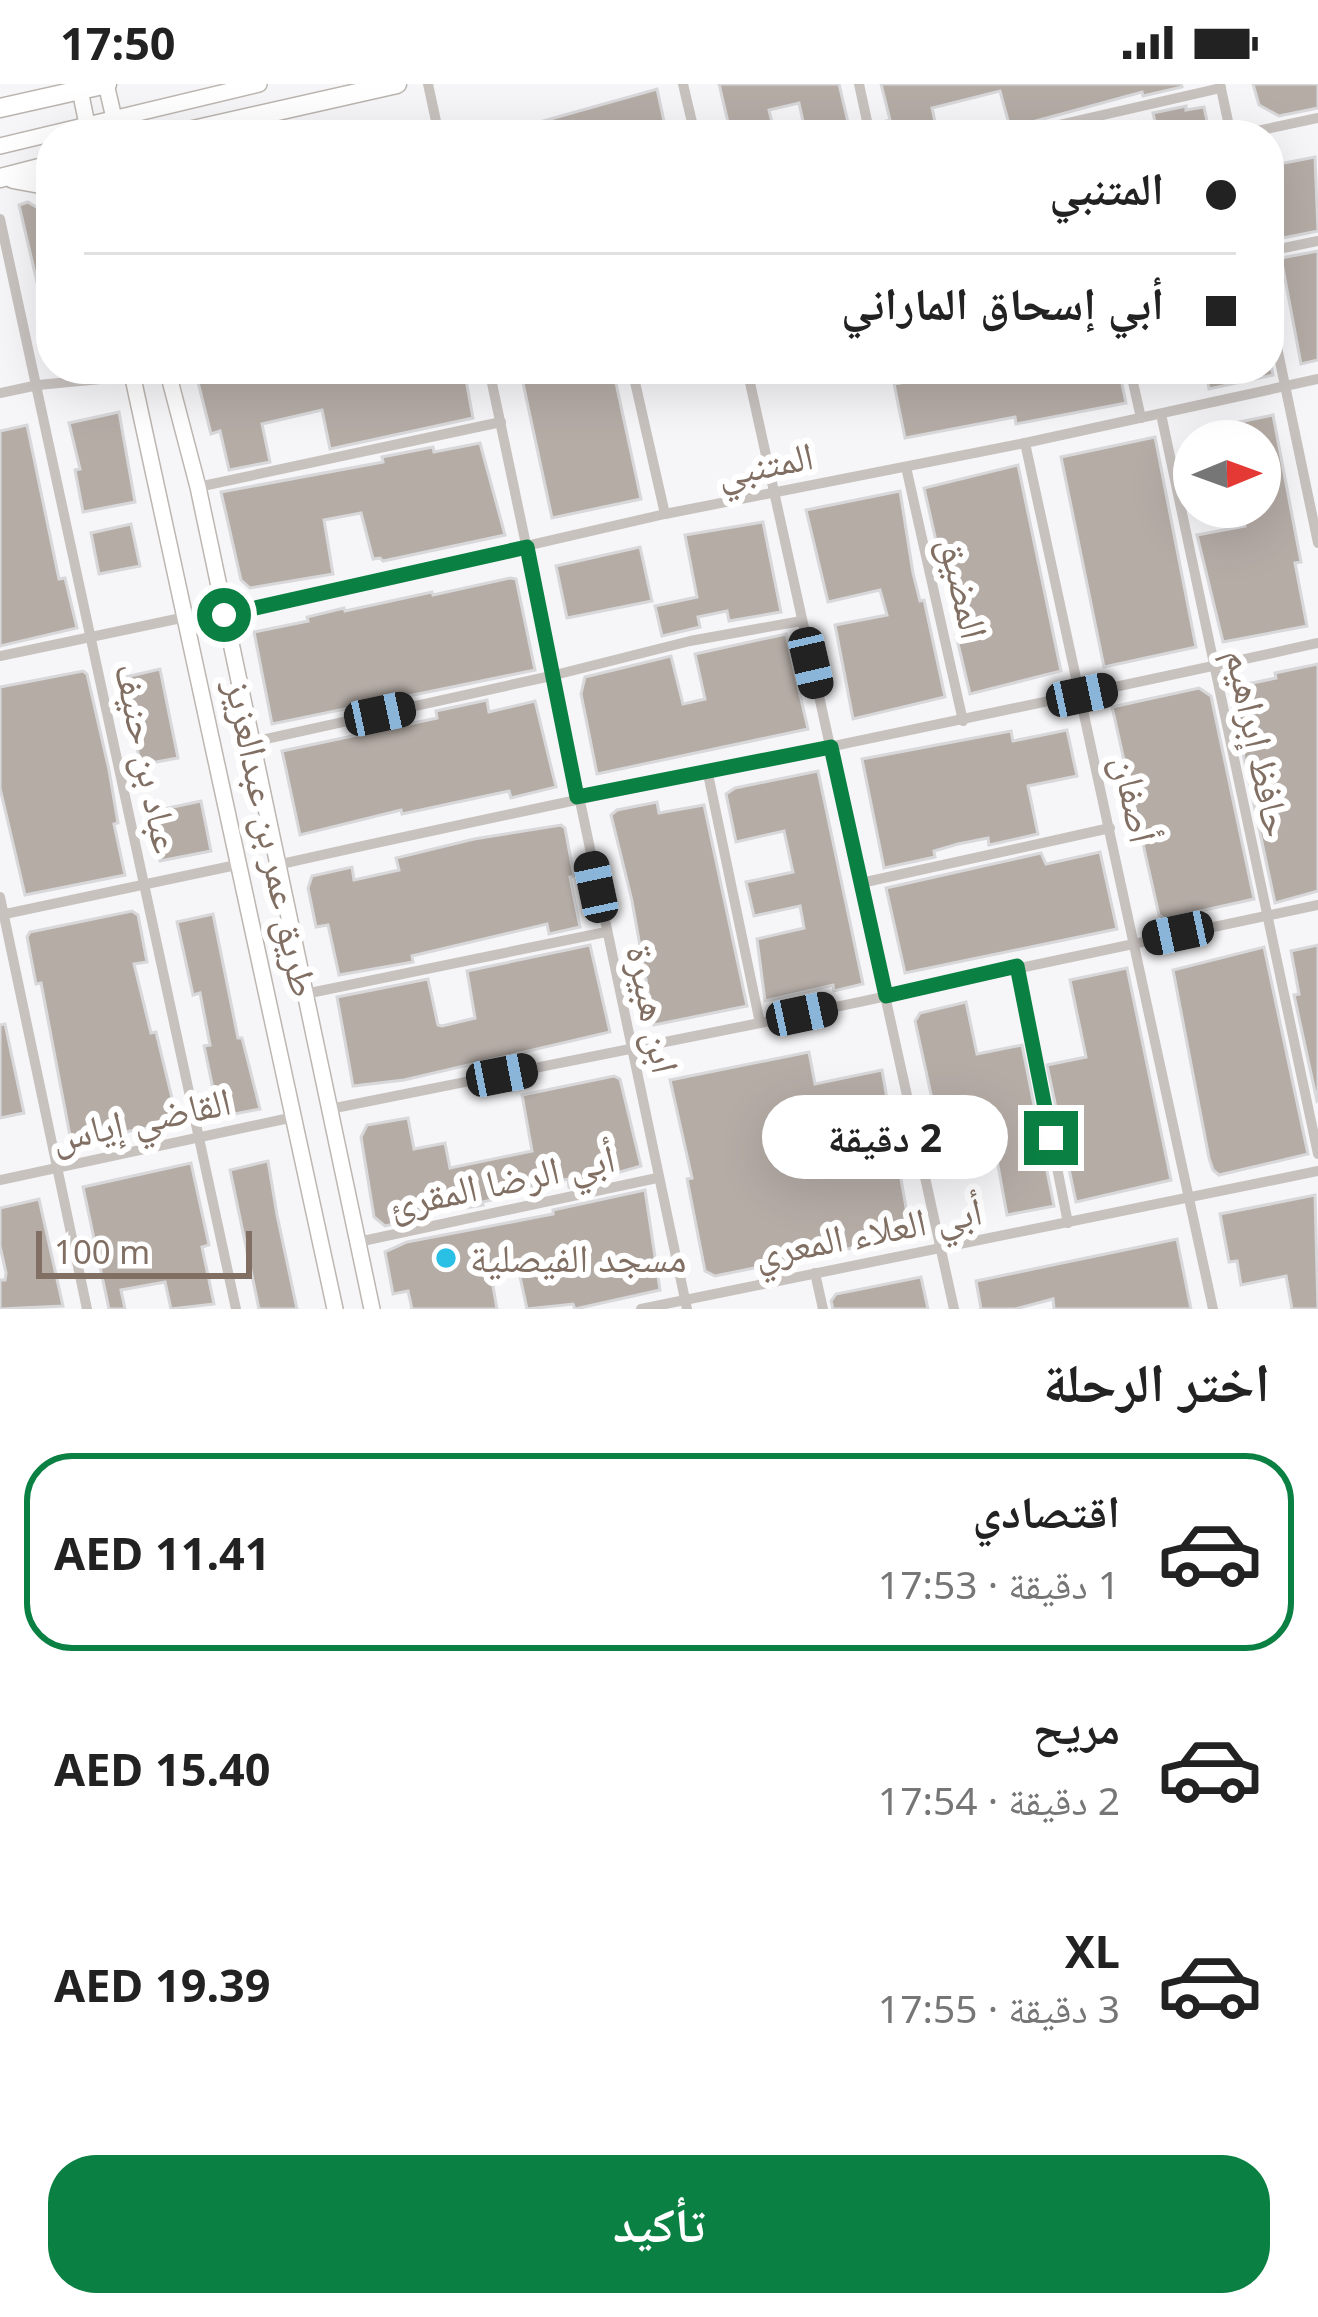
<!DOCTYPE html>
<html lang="ar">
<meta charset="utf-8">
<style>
:root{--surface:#fff;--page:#f6f6f6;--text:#222;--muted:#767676;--line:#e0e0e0;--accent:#0b8043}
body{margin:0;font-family:"Noto Sans","Noto Naskh Arabic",sans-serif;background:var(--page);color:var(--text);direction:rtl;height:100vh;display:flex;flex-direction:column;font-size:45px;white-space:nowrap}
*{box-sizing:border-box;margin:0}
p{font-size:39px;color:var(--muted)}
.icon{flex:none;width:66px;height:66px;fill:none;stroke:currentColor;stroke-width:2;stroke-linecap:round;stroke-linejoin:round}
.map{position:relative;height:1225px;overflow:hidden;direction:ltr}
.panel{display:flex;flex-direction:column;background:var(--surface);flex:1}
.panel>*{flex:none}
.top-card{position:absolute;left:36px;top:36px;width:1248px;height:264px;border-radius:48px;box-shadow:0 12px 48px #0002;direction:rtl;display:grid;align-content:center;height:264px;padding:0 48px;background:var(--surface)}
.needle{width:78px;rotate:89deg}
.controls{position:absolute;left:1173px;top:336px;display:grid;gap:24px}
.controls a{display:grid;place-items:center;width:108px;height:108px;border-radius:50%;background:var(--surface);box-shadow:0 12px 48px #0002;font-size:60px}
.scale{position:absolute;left:36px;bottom:30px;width:216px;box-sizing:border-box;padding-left:12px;border:6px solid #816f63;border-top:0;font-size:33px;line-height:42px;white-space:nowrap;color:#816f63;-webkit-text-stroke:9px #fff;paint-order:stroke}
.end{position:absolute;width:54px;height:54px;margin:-27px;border:15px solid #0b8043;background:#fff;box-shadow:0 0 0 6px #fff}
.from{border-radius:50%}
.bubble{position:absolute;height:84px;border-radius:42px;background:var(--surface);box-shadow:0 12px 48px #0002;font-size:39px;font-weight:700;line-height:84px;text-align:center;direction:rtl}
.car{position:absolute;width:36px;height:72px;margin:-36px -18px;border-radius:15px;box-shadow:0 0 9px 3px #0007;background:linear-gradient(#222 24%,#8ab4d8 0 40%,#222 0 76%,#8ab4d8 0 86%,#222 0)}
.top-card b{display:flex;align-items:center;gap:42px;height:114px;font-size:45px}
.top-card b+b{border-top:3px solid var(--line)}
.top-card i{width:30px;height:30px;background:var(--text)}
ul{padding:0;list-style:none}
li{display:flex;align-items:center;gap:36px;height:198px;margin:0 24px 18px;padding:0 24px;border:6px solid transparent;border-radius:48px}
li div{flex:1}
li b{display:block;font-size:45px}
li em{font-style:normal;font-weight:700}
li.selected{border-color:var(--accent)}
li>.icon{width:108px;height:108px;stroke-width:1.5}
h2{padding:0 48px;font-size:54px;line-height:144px}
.button{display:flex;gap:24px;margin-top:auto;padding:24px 48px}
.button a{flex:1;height:138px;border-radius:48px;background:var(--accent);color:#fff;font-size:48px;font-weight:700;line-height:138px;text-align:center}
.status{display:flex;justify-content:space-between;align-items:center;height:84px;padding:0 60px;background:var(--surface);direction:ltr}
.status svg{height:33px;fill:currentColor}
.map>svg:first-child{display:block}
</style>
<div class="status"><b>17:50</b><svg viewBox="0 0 49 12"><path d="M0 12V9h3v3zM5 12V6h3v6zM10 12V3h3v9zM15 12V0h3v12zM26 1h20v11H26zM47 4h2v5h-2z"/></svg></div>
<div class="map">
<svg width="1318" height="1225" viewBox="0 0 1318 1225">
<rect width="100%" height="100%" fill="#f6f6f8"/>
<g fill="#b5aca6" stroke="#d8d8da" stroke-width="3">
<polygon points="719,0 839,0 851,51 806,51 799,19 769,26 775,51 731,51"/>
<polygon points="881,0 1181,0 1182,3 1143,12 1142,8 1010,44 1000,7 932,24 938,51 889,51 886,37 890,36"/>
<polygon points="1253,0 1318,0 1318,24 1279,32 1259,21"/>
<polygon points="657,5 667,51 504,51 504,48"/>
<polygon points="1186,22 1186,26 1204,23 1210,51 1158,51 1153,29"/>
<polygon points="1315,73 1318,147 1283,154 1269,82"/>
<polygon points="28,118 51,132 51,237 46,237 19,121"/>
<polygon points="1318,167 1318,276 1301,280 1281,174"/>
<polygon points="235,285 464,285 473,334 330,365 322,326 262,340 270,378 229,386 220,347 211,350 198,298 236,289"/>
<polygon points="520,285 613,285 641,415 552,434"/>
<polygon points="986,285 1119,285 1126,319 1016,340 1015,333 905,354 894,300"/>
<polygon points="1205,285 1272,285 1273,291 1209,305"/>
<polygon points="119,328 135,418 83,428 75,386 80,385 69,339"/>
<polygon points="1273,331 1301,478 1295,479 1307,542 1223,558 1197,451 1245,442 1241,423 1260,423 1260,357 1228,357 1225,341"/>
<polygon points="27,341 59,495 65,494 77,544 0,562 0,347"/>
<polygon points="1155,353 1196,563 1104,583 1061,373"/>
<polygon points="480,359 505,451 383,477 380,474 373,475 361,429 324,436 333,490 250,504 241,496 221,408 383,378 382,373 433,363 434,368"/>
<polygon points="1018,381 1061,587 970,610 956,551 959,550 954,515 948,491 944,492 924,404"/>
<polygon points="900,407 913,489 920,517 924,516 945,613 853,635 835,541 887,531 880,506 828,518 806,426"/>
<polygon points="763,438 781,528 729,537 727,527 698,533 700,543 662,552 655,522 697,513 685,451"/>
<polygon points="131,440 140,482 99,490 91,449"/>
<polygon points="640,463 652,517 567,534 556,482"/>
<polygon points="510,494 516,495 535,586 272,640 254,548 308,537 307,533 344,524 345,527 432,508 433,511"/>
<polygon points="786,550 808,645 597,690 581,610 585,593 671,572 683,620 705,615 695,570"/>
<polygon points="1318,580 1318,807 1275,819 1229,604 1276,594 1275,589"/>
<polygon points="160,585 178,674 140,681 126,593"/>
<polygon points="83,587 87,590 109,686 118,739 114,740 125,791 25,811 0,704 0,603"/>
<polygon points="1199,604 1211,612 1254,815 1165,835 1159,831 1112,623"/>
<polygon points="487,616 489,628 535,617 556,703 511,714 509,707 402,730 401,726 300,751 282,667 437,634 436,627"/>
<polygon points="1067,646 1077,692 1028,702 1038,750 989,761 988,754 958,760 934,767 935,773 884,784 862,675 1011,647 1013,657"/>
<polygon points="818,687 863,900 834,907 833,901 765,917 757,855 804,844 800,822 754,832 746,798 793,788 784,747 736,758 726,710 735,704"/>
<polygon points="201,717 211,767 160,777 150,728"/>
<polygon points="657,718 659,729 704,721 747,922 654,941 632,817 611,731 617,726"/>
<polygon points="561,741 565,744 574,792 570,793 580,843 549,850 547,840 412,872 413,878 339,891 328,841 316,843 308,804 312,792 352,783 354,796 399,786 396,774 474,755"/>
<polygon points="1100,768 1117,845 905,889 886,804 1041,769 1046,780"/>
<polygon points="132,827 138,831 147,878 134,880 151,949 156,948 178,1039 71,1057 41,899 36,900 27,853 30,848"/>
<polygon points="213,830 238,954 242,954 260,1025 219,1033 204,962 210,961 200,909 193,911 177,838"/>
<polygon points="590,861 610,948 404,996 353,1002 337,913 428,895 438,941 442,942 475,934 467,887"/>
<polygon points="1318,861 1318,1016 1317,1017 1294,911 1299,910 1291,867"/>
<polygon points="1264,863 1308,1070 1219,1091 1213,1086 1209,1074 1173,886"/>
<polygon points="1127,884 1171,1096 1076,1118 1047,981 1086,973 1070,896"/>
<polygon points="966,918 977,970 1022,961 1054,1122 1007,1131 988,1027 937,1038 915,937 920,929"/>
<polygon points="5,940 24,1029 0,1034 0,941"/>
<polygon points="809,968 815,1000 882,986 911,1152 715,1192 705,1187 687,1095 692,1094 670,996"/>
<polygon points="614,992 620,995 641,1082 569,1103 568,1095 508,1108 509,1112 482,1118 483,1121 427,1130 427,1133 385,1142 374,1133 361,1053 367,1041 408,1034 414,1065 445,1059 450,1084 532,1067 522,1011"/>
<polygon points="268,1077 277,1131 297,1225 259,1225 230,1086"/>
<polygon points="191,1079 209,1161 202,1163 214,1220 171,1225 165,1198 121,1206 125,1225 109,1225 83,1103"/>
<polygon points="645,1106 660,1206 575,1225 573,1220 527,1225 517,1179 490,1185 497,1225 412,1225 408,1207 393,1210 385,1168 407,1158 553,1130 553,1126"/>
<polygon points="1315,1111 1318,1225 1292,1225 1286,1192 1241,1201 1237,1177 1229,1178 1220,1130"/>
<polygon points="39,1115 63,1222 0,1225 0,1196 5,1196 6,1189 0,1162 0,1124"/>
<polygon points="1177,1155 1191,1225 1054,1225 1053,1215 1015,1225 981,1225 976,1197"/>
<polygon points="921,1193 928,1225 833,1225 831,1217 836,1210"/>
</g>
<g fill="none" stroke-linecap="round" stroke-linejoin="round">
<defs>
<g id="secondary">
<polyline points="106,0 118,51"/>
<polyline points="80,6 89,50"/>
<polyline points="0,62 259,0"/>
<polyline points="131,285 335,1225"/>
<polyline points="167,285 198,403 372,1225"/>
</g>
<g id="primary">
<polyline points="0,24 107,0"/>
<polyline points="171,51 397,0"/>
<polyline points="0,94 51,81"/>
<polyline points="13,95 51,102"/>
</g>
</defs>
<use href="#secondary" stroke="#bdb6b1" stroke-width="18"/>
<use href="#primary" stroke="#bbb5b0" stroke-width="21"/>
<g stroke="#c8c2bf" stroke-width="10">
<polyline points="428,0 439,51"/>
<polyline points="683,0 695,51"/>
<polyline points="859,0 870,51"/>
<polyline points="1220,0 1231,51"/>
<polyline points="1016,51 1221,4"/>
<polyline points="1238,51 1318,34"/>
<polyline points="0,135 236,1225"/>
<polyline points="1269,167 1318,157"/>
<polyline points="1269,225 1318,459"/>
<polyline points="489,285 687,1225"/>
<polyline points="632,285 665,430"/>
<polyline points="747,285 954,1225"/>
<polyline points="1130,285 1141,334"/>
<polyline points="0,309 38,301 132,292"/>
<polyline points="1161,330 1318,1070"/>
<polyline points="1025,359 1213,1225"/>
<polyline points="906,383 963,637"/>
<polyline points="198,403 501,338"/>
<polyline points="225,531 665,430 1025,359 1318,295"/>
<polyline points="0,572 186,533"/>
<polyline points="252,658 551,592 690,557 801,537"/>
<polyline points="708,690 760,939"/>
<path d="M277 781C623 703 971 636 1318 559"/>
<polyline points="861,799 1110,744"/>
<polyline points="0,813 87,1225"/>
<polyline points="0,831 241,780"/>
<polyline points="1017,882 1068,1139"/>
<polyline points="305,910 606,848"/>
<polyline points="330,1025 760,939 1318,821"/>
<polyline points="0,1096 294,1033"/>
<polyline points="358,1158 657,1094"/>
<polyline points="815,1189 823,1225"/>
<polyline points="641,1225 1318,1087"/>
</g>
<use href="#secondary" stroke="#fff" stroke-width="15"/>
<use href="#primary" stroke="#fff" stroke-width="18"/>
</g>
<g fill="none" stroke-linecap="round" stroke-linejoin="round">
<polyline stroke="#0b8043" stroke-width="15" points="224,531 527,463 577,713 831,663 886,912 1017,882 1051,1054"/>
</g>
<circle fill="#2abfe5" stroke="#fff" stroke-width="4.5" cx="446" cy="1174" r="12"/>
<g text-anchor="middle" stroke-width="12" stroke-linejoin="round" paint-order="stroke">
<g font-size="39" fill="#816f63" stroke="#fff">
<text transform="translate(765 380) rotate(-11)" y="14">المتنبي</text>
<text transform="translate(964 504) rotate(77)" y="14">المضيق</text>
<text transform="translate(1259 659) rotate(78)" y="14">حافظ إبراهيم</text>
<text transform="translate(148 674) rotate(78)" y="14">عباد بن حنيف</text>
<text transform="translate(1135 715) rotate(78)" y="14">أصفان</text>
<text transform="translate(272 754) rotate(78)" y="14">طريق عمر بن عبدالعزيز</text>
<text transform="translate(653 925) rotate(78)" y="14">ابن هبيرة</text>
<text transform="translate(141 1035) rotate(-12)" y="14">القاضي إياس</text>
<text transform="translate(502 1097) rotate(-12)" y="14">أبي الرضا المقرئ</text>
<text transform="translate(868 1148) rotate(-11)" y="14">أبي العلاء المعري</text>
</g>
<g font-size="39" fill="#816f63" stroke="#fff" text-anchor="start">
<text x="470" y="1188">مسجد الفيصلية</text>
</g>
</g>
</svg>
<div class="controls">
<a><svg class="needle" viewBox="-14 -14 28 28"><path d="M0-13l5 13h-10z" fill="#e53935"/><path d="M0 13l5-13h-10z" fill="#767676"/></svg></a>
</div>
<div class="scale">100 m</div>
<i class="end from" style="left:224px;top:531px"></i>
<i class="end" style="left:1051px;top:1054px"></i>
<div class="bubble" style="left:762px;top:1011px;width:246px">2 دقيقة</div>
<i class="car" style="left:811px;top:579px;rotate:167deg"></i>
<i class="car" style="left:1082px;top:611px;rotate:78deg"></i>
<i class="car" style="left:380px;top:630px;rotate:78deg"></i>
<i class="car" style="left:596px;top:803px;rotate:348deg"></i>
<i class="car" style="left:1178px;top:849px;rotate:258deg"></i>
<i class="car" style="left:802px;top:930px;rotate:78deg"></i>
<i class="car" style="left:502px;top:991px;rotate:79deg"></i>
<div class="top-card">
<b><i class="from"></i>المتنبي</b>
<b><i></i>أبي إسحاق الماراني</b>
</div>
</div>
<section class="panel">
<h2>اختر الرحلة</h2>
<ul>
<li class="selected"><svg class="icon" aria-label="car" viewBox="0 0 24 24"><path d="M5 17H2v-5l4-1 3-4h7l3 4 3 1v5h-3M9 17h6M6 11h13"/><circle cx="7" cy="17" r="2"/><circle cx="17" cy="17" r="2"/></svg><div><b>اقتصادي</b><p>1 دقيقة · 17:53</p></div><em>AED 11.41</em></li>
<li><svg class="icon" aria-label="car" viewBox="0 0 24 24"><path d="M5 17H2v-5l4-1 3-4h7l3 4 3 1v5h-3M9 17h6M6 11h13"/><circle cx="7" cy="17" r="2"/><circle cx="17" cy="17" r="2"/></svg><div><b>مريح</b><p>2 دقيقة · 17:54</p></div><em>AED 15.40</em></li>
<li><svg class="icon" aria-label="car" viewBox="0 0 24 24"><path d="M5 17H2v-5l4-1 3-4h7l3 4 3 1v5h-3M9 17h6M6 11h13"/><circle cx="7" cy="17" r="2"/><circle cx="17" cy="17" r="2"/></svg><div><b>XL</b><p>3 دقيقة · 17:55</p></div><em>AED 19.39</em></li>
</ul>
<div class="button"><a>تأكيد</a></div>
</section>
